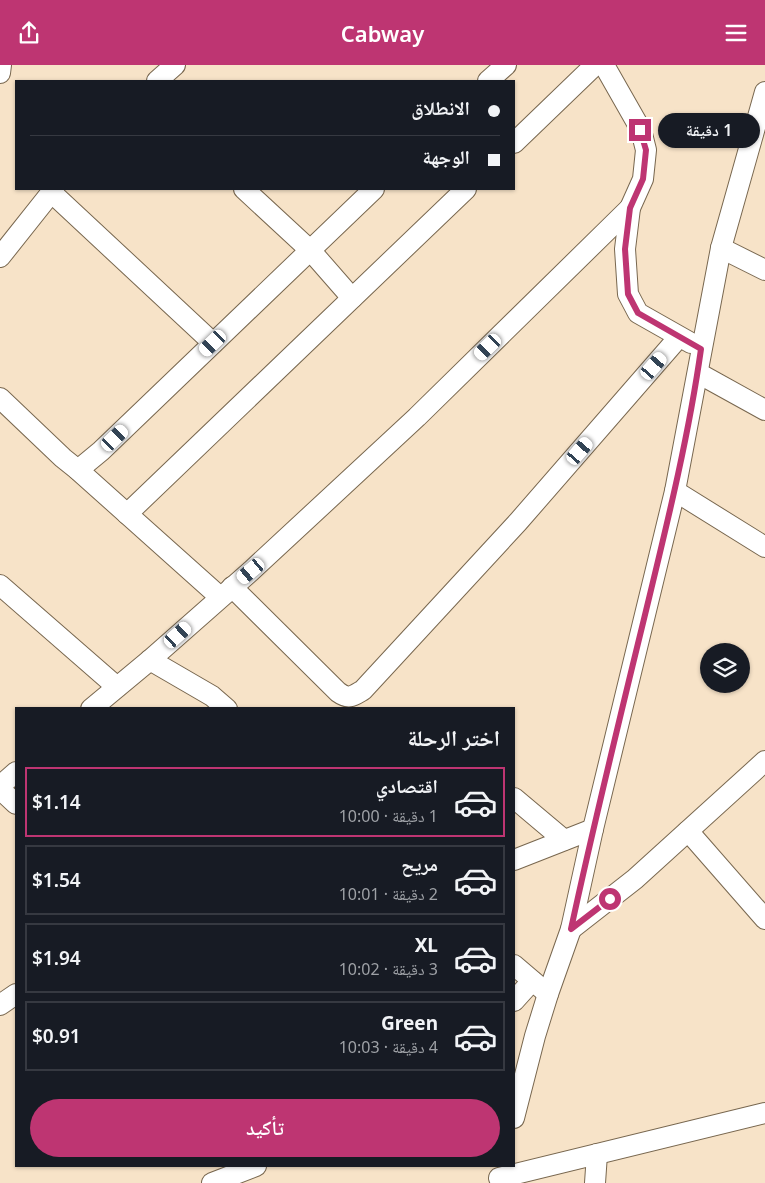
<!DOCTYPE html>
<html lang="ar">
<meta charset="utf-8">
<style>
:root{--surface:#171b24;--page:#20242c;--text:#f1f3f6;--muted:#9ea1a6;--line:#363941;--accent:#be3572}
body{margin:0;font-family:"Noto Sans","Noto Naskh Arabic",sans-serif;background:var(--page);color:var(--text);direction:rtl;height:100vh;display:flex;flex-direction:column;font-size:19px;white-space:nowrap}
*{box-sizing:border-box;margin:0}
p{font-size:16px;color:var(--muted)}
.icon{flex:none;width:28px;height:28px;fill:none;stroke:currentColor;stroke-width:2;stroke-linecap:round;stroke-linejoin:round}
.map{position:relative;flex:1;overflow:hidden;direction:ltr}
.panel{position:absolute;left:15px;top:642px;width:500px;height:460px;display:flex;flex-direction:column;background:var(--surface);border-radius:0px;box-shadow:0 1px 4px #0004;direction:rtl}
.panel>*{flex:none}
.banner{position:absolute;left:15px;top:15px;width:500px;height:110px;border-radius:0px;box-shadow:0 1px 4px #0004;direction:rtl;display:grid;align-content:center;height:110px;padding:0 15px;background:var(--surface)}
.tools{position:absolute;left:700px;top:578px;display:grid;gap:10px}
.tools a{display:grid;place-items:center;width:50px;height:50px;border-radius:50%;background:var(--surface);box-shadow:0 1px 4px #0004;font-size:25px}
.end{position:absolute;width:22px;height:22px;margin:-11px;border:6px solid #be3572;background:#fff;box-shadow:0 0 0 2px #fff}
.from{border-radius:50%}
.bubble{position:absolute;height:35px;border-radius:18px;background:var(--surface);box-shadow:0 1px 4px #0004;font-size:16px;font-weight:600;line-height:35px;text-align:center;direction:rtl}
.car{position:absolute;width:15px;height:30px;margin:-15px -8px;border-radius:6px;box-shadow:0 0 4px 1px #0007;background:linear-gradient(#fff 24%,#345 0 40%,#fff 0 76%,#345 0 86%,#fff 0)}
.banner b{display:flex;align-items:center;gap:18px;height:48px;font-size:19px}
.banner b+b{border-top:1px solid var(--line)}
.banner i{width:12px;height:12px;background:var(--text)}
ul{padding:0;list-style:none}
li{display:flex;align-items:center;gap:15px;height:70px;margin:0 10px 8px;padding:0 5px;border:2px solid var(--line);border-radius:0px}
li div{flex:1}
li b{display:block;font-size:19px}
li em{font-style:normal;font-weight:600}
li.active{border-color:var(--accent)}
li>.icon{width:45px;height:45px;stroke-width:1.5}
h2{padding:0 15px;font-size:22px;line-height:60px}
.primary-button{display:flex;gap:10px;margin-top:auto;padding:10px 15px}
.primary-button a{flex:1;height:58px;border-radius:30px;background:var(--accent);color:#fff;font-size:20px;font-weight:600;line-height:58px;text-align:center}
header{display:flex;justify-content:space-between;align-items:center;height:65px;padding:0 15px;background:var(--accent);color:#fff;font-size:22px;font-weight:600}
.map>svg:first-child{display:block}
</style>
<header><svg class="icon" aria-label="menu" viewBox="0 0 24 24"><path d="M4 6h16M4 12h16M4 18h16"/></svg>Cabway<svg class="icon" aria-label="share" viewBox="0 0 24 24"><path d="M12 15V3M7 8l5-5 5 5M5 13v7h14v-7"/></svg></header>
<div class="map">
<svg width="765" height="1118" viewBox="0 0 765 1118">
<rect width="100%" height="100%" fill="#f7e3c8"/>
<g fill="none" stroke-linecap="round" stroke-linejoin="round">
<defs>
<g id="street">
<polyline points="604,0 641,65 646,85 643,114 630,143 625,184 628,229 638,248 691,278"/>
<polyline points="0,8 1,0"/>
<polyline points="157,16 175,0"/>
<polyline points="488,16 506,0"/>
<polyline points="514,78 595,0"/>
<polyline points="244,124 310,185 352,233"/>
<polyline points="51,127 213,278"/>
<polyline points="721,183 765,205"/>
<polyline points="0,192 54,124"/>
<polyline points="698,308 765,345"/>
<polyline points="0,333 63,393 78,405 220,532"/>
<polyline points="78,405 101,386 374,124"/>
<polyline points="675,426 765,482"/>
<polyline points="127,449 466,124"/>
<polyline points="0,520 117,622"/>
<path d="M232 522 338 627C349 635 353 631 363 625L518 457 679 272"/>
<polyline points="150,595 212,631 227,644"/>
<polyline points="91,644 150,595 251,506 417,352 630,143"/>
<polyline points="0,721 16,707"/>
<polyline points="0,724 16,739"/>
<polyline points="514,733 564,775"/>
<polyline points="688,766 765,854"/>
<polyline points="514,795 593,764"/>
<polyline points="571,864 635,814 765,696"/>
<polyline points="514,900 548,929"/>
<polyline points="514,936 532,916"/>
<polyline points="0,940 16,929"/>
<polyline points="514,1053 535,971 548,929 571,864 593,764 675,426 721,183 765,27"/>
<polyline points="499,1113 765,1048"/>
<polyline points="212,1118 256,1101"/>
<polyline points="595,1118 597,1089"/>
</g>
</defs>
<use href="#street" stroke="#78674f" stroke-width="22"/>
<use href="#street" stroke="#fff" stroke-width="20"/>
</g>
<g fill="none" stroke-linecap="round" stroke-linejoin="round">
<path stroke="#be3572" stroke-width="6" d="M610 834 571 864C593 762 618 660 643 558 665 467 688 376 701 284L638 248 628 229 625 184 630 143 643 114 646 85 640 65"/>
</g>
</svg>
<div class="tools">
<a><svg class="icon" aria-label="layers" viewBox="0 0 24 24"><path d="M12 4l9 5-9 5-9-5zM3 14l9 5 9-5"/></svg></a>
</div>
<i class="end from" style="left:610px;top:834px"></i>
<i class="end" style="left:640px;top:65px"></i>
<div class="bubble" style="left:658px;top:48px;width:102px">1 دقيقة</div>
<i class="car" style="left:213px;top:278px;rotate:226deg"></i>
<i class="car" style="left:488px;top:282px;rotate:226deg"></i>
<i class="car" style="left:654px;top:301px;rotate:41deg"></i>
<i class="car" style="left:115px;top:373px;rotate:46deg"></i>
<i class="car" style="left:580px;top:386px;rotate:41deg"></i>
<i class="car" style="left:251px;top:506px;rotate:230deg"></i>
<i class="car" style="left:178px;top:570px;rotate:48deg"></i>
<div class="banner">
<b><i class="from"></i>الانطلاق</b>
<b><i></i>الوجهة</b>
</div>
<section class="panel">
<h2>اختر الرحلة</h2>
<ul>
<li class="active"><svg class="icon" aria-label="car" viewBox="0 0 24 24"><path d="M5 17H2v-5l4-1 3-4h7l3 4 3 1v5h-3M9 17h6M6 11h13"/><circle cx="7" cy="17" r="2"/><circle cx="17" cy="17" r="2"/></svg><div><b>اقتصادي</b><p>1 دقيقة · 10:00</p></div><em>$1.14</em></li>
<li><svg class="icon" aria-label="car" viewBox="0 0 24 24"><path d="M5 17H2v-5l4-1 3-4h7l3 4 3 1v5h-3M9 17h6M6 11h13"/><circle cx="7" cy="17" r="2"/><circle cx="17" cy="17" r="2"/></svg><div><b>مريح</b><p>2 دقيقة · 10:01</p></div><em>$1.54</em></li>
<li><svg class="icon" aria-label="car" viewBox="0 0 24 24"><path d="M5 17H2v-5l4-1 3-4h7l3 4 3 1v5h-3M9 17h6M6 11h13"/><circle cx="7" cy="17" r="2"/><circle cx="17" cy="17" r="2"/></svg><div><b>XL</b><p>3 دقيقة · 10:02</p></div><em>$1.94</em></li>
<li><svg class="icon" aria-label="car" viewBox="0 0 24 24"><path d="M5 17H2v-5l4-1 3-4h7l3 4 3 1v5h-3M9 17h6M6 11h13"/><circle cx="7" cy="17" r="2"/><circle cx="17" cy="17" r="2"/></svg><div><b>Green</b><p>4 دقيقة · 10:03</p></div><em>$0.91</em></li>
</ul>
<div class="primary-button"><a>تأكيد</a></div>
</section>
</div>
